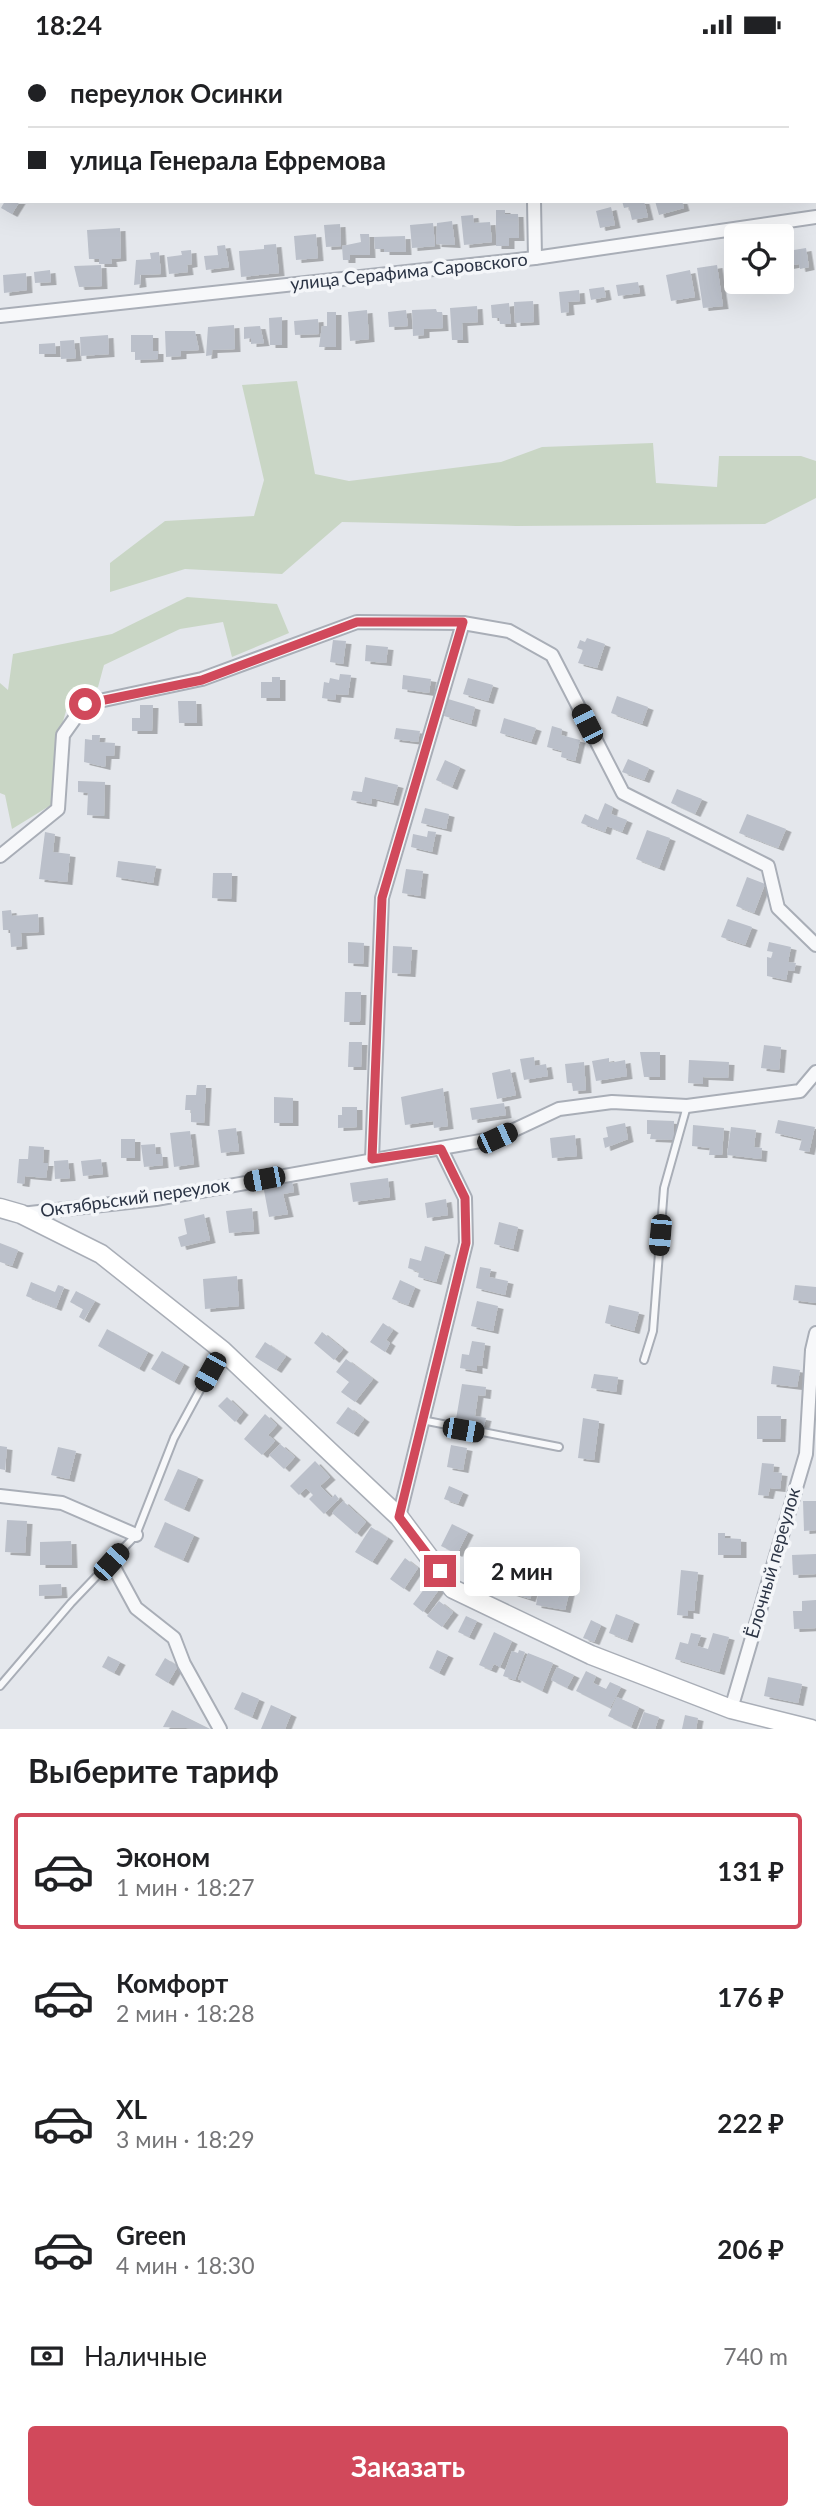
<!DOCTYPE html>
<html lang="ru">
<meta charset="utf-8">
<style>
:root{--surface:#fff;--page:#f6f6f6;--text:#202124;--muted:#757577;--line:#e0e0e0;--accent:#d1495b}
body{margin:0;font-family:Lato,sans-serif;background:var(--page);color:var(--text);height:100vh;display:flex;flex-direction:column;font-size:26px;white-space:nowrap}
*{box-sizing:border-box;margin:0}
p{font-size:23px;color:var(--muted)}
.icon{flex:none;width:38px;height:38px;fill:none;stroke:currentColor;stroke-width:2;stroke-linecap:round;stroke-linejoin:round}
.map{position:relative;height:1680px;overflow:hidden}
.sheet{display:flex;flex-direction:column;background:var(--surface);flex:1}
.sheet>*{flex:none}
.guide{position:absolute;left:0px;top:0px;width:817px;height:154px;box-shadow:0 7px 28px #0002;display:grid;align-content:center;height:154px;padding:0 28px;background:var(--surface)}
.controls{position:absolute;left:724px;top:175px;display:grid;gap:14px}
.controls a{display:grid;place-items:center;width:70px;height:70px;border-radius:7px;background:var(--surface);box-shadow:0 7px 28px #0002;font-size:35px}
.end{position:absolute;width:32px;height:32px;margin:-16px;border:9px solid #d1495b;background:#fff;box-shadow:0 0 0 4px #fff}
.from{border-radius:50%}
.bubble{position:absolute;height:49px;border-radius:7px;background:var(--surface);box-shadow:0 7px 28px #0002;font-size:23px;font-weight:700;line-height:49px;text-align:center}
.car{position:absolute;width:21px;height:42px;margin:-21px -10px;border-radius:9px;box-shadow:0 0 5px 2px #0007;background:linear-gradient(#222 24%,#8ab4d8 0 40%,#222 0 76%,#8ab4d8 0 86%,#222 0)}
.guide b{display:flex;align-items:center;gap:24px;height:66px;font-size:26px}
.guide b+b{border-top:2px solid var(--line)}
.guide i{width:18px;height:18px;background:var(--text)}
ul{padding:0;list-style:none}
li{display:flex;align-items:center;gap:21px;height:116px;margin:0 14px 10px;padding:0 14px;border:4px solid transparent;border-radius:7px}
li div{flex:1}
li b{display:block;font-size:26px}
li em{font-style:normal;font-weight:700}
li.on{border-color:var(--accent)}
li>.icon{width:63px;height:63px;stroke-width:1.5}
h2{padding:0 28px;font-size:32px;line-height:84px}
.pay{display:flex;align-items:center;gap:18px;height:77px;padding:0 28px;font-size:26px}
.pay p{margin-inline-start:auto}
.primary-button{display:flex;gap:14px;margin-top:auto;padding:14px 28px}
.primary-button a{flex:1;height:80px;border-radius:7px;background:var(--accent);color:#fff;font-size:28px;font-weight:700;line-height:80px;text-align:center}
.status{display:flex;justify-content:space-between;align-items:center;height:49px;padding:0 35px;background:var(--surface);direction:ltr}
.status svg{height:19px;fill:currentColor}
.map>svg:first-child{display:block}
</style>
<div class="status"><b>18:24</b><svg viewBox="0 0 49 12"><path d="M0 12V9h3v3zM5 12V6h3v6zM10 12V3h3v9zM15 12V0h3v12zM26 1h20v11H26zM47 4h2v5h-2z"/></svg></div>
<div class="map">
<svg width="816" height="1680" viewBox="0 0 816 1680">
<defs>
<filter id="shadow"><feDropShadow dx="5.5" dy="3" stdDeviation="0" flood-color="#0004"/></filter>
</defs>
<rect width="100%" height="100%" fill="#e4e7ec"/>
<g fill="#c9d6c5">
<polygon points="297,332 315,425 349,432 501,413 542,398 653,394 656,434 717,438 719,407 801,407 816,412 816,449 765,475 516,477 342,473 282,525 185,520 110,543 110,514 165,472 254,467 264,431 242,336"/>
<polygon points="187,548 277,555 289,584 232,608 223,573 180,580 104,616 98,638 66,662 55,700 51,756 12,780 5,746 0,744 0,634 8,641 13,605 112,585"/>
</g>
<g fill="#bbc0ca" filter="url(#shadow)">
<polygon points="5,152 20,152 12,165 1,159"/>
<polygon points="622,152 644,152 648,168 632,171 629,158 624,159"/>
<polygon points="655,152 682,152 684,159 659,166"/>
<polygon points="611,158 615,176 600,179 596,162"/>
<polygon points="496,161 505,161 505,165 518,165 519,189 509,189 509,197 496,197"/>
<polygon points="473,166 474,174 490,173 492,193 464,196 461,167"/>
<polygon points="452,172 455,196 436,195 437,174"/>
<polygon points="433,174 435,197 412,199 410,176"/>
<polygon points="340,175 341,197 326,198 324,176"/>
<polygon points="120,179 121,209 111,210 112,215 99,215 99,210 89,210 87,181"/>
<polygon points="316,185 318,209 296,211 294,187"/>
<polygon points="360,185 369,185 370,206 350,206 350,211 343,211 342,197 361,193"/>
<polygon points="405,187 406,203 384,203 384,200 375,200 374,188"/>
<polygon points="276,195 279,224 241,228 239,202 264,200 264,196"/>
<polygon points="225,196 229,218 206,221 204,207 218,206 217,197"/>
<polygon points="806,199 809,218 800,220 799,215 782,218 782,203"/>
<polygon points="191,201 192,215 187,216 188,223 169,225 167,208 182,206 181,202"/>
<polygon points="159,203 161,225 140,226 141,235 134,236 136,211 151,210 150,204"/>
<polygon points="101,216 102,237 79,238 74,217"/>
<polygon points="717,216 723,257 703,259 697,219"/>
<polygon points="50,221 51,233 35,234 34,223"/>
<polygon points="690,221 695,248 671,252 666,226"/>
<polygon points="26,224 27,241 4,244 3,226"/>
<polygon points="638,233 640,244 618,247 616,236"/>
<polygon points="604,238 606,248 591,251 589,240"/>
<polygon points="579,241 580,252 568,253 569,263 561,264 559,243"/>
<polygon points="533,252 534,273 515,274 514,253"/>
<polygon points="509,254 511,275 500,275 499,269 492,269 491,256"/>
<polygon points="477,257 478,273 462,274 463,291 452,291 450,259"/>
<polygon points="436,260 437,263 442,263 443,279 424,280 424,286 413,287 412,261"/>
<polygon points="367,261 369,290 350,292 348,263"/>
<polygon points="406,261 408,277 389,278 388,263"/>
<polygon points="327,263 336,263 336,298 319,298 322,277 327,277"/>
<polygon points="282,268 282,296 270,296 269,269"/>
<polygon points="318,270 319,285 295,286 294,272"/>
<polygon points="234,276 235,300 212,301 212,306 206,307 208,278"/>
<polygon points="260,277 264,294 251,295 251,289 244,290 244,278"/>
<polygon points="165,282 195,282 199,301 181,302 181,307 166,308"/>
<polygon points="108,286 109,305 81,307 80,288"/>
<polygon points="131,286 153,286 153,302 158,302 158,310 135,311 135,303 131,303"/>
<polygon points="74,291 76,309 61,310 60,292"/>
<polygon points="55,294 56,305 39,305 39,295"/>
<polygon points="587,589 605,595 597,619 578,614 583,601 577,599 580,591 585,593"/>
<polygon points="333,591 346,592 343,615 330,613"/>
<polygon points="366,596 388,598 386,614 365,612"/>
<polygon points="340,625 351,626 348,646 336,645 335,651 322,649 324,633 329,634 330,629 339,631"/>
<polygon points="403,626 431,630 429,644 402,640"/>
<polygon points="272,628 280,628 280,649 261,649 261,633 272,633"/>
<polygon points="468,629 493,636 488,652 463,645"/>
<polygon points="617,647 648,658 642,675 611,664"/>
<polygon points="448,650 475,658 471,675 444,667"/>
<polygon points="178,652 196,652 197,674 179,674"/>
<polygon points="140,656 153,656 152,682 132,682 132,669 140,669"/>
<polygon points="504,669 536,679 531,693 500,684"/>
<polygon points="552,677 562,680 561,686 580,691 575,712 561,708 562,702 547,698"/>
<polygon points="396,679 420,682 418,693 394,690"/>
<polygon points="92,686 100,686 99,693 115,694 114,707 106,707 105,718 84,713 85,690 92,691"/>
<polygon points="628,710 649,719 644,731 622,723"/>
<polygon points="445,711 460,718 452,738 436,731"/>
<polygon points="365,728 398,736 393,754 372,749 371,755 351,751 353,742 362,743"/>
<polygon points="78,732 105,733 104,767 87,766 88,744 78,743"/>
<polygon points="677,740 702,750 695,765 671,754"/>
<polygon points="605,754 613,758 611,765 627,771 622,783 607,777 605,783 581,774 585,765 598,771"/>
<polygon points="425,759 449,765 446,780 421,774"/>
<polygon points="747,765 786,780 778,799 739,784"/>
<polygon points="647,781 670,789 659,819 636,810"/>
<polygon points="428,782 436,783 432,803 411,798 413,785 427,788"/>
<polygon points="45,783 55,785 53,803 70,805 67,833 39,830"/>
<polygon points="118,812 156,817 153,834 116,828"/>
<polygon points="406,820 423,822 420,847 402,844"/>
<polygon points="213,824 232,824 231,850 212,849"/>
<polygon points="747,828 765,835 754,864 736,857"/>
<polygon points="11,861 12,867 38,865 39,883 21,884 22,897 11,898 10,881 3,881 2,862"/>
<polygon points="728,870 752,878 745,896 721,888"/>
<polygon points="348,893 364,894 363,915 348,914"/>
<polygon points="769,893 791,898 788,913 796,914 794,922 788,921 786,931 767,927 767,908 771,909 773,903 767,902"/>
<polygon points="393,897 412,898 410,925 392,924"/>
<polygon points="345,943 361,943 360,973 344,973"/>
<polygon points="349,993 362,993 361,1018 348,1018"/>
<polygon points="764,996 781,998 779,1021 761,1019"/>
<polygon points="640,1003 660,1003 660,1028 644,1028"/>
<polygon points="534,1008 535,1017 546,1015 548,1027 524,1031 520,1010"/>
<polygon points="609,1009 609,1014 625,1011 627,1027 596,1032 592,1012"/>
<polygon points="689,1011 729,1013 728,1029 703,1028 703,1035 688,1034"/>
<polygon points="584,1013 586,1041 573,1042 572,1034 567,1034 565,1015"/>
<polygon points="510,1020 516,1046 497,1050 492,1024"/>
<polygon points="197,1036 206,1036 204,1074 191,1073 191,1061 185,1061 186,1046 196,1046"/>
<polygon points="443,1039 448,1077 434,1079 433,1072 405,1076 401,1048"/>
<polygon points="274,1048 293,1049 293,1074 274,1074"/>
<polygon points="504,1054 506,1066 472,1071 470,1059"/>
<polygon points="342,1058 357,1058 357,1078 338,1079 338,1066 342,1066"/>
<polygon points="647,1071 674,1072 674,1091 650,1090 651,1085 647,1085"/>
<polygon points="778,1071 815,1078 809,1103 799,1101 802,1090 775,1084"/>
<polygon points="625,1074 628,1090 605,1099 603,1089 608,1088 606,1078"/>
<polygon points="693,1076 724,1079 722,1106 709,1106 710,1099 692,1097"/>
<polygon points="731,1078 756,1081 754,1098 762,1099 761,1110 727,1106"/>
<polygon points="236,1079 239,1102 221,1104 218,1081"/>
<polygon points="190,1082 194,1115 174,1118 170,1084"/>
<polygon points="575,1086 577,1107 552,1109 550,1089"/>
<rect x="121" y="1090" width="14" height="19"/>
<polygon points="155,1095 156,1105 162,1105 163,1116 144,1118 141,1096"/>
<polygon points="29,1097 44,1098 43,1114 48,1114 46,1129 25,1127 24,1135 17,1134 19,1110 28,1110"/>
<polygon points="101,1110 103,1125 83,1127 81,1112"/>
<polygon points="68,1111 70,1129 55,1130 54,1112"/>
<polygon points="388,1129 390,1148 353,1153 350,1134"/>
<polygon points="292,1131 294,1143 283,1145 288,1165 269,1168 263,1136"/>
<polygon points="446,1150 448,1166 427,1169 425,1154"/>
<polygon points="252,1159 254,1182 229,1184 226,1162"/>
<polygon points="204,1165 210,1191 181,1198 178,1188 187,1185 184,1170"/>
<polygon points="499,1173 518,1178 513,1200 494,1195"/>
<polygon points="0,1194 18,1201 12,1217 0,1213"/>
<polygon points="425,1197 445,1203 436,1233 418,1228 419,1223 408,1219 410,1209 421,1212"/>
<polygon points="480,1218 491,1220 489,1228 508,1232 505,1246 476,1239"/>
<polygon points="237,1227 239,1257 205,1260 203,1230"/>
<polygon points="400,1231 415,1238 408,1256 392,1250"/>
<polygon points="31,1233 55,1243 58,1236 64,1238 56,1259 26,1247"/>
<polygon points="795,1236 816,1238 816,1254 793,1251"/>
<polygon points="76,1242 95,1252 84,1271 79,1268 83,1260 70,1253"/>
<polygon points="477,1252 498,1257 493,1282 471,1277"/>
<polygon points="609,1256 639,1263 634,1282 605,1274"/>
<polygon points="383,1274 393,1281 386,1291 390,1294 385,1303 370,1293"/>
<polygon points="107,1280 148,1303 139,1320 98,1297"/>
<polygon points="322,1283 343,1300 334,1311 314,1294"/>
<polygon points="472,1292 485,1294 482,1317 477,1316 477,1322 460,1319 462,1305 469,1306"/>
<polygon points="265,1293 286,1307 276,1321 255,1308"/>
<polygon points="162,1302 184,1315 174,1333 151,1320"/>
<polygon points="346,1310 373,1330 355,1353 341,1343 349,1333 336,1323"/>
<polygon points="773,1317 800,1321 797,1338 771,1335"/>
<polygon points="594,1325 618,1328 616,1343 591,1339"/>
<polygon points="462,1335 486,1338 485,1347 478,1346 475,1367 486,1369 483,1381 455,1376"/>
<polygon points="227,1348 243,1363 235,1373 218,1357"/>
<polygon points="348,1358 364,1370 353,1385 336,1374"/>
<polygon points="265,1365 277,1376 268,1386 275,1392 262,1406 244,1390"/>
<polygon points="757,1367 781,1367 780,1390 757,1390"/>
<polygon points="583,1369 599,1372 594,1411 578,1409"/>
<polygon points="280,1395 295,1408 284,1420 269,1406"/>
<polygon points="451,1396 467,1399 463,1421 447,1418"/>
<polygon points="0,1397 7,1398 5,1421 0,1420"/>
<polygon points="58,1398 76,1402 69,1430 51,1426"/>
<polygon points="315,1412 330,1428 320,1437 332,1449 335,1445 339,1450 324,1465 309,1450 313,1446 306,1439 299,1446 290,1437"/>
<polygon points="762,1414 774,1415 773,1423 782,1424 780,1440 770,1439 768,1447 758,1446"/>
<polygon points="178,1420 198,1428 184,1460 164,1451"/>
<polygon points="449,1437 463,1443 458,1455 444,1450"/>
<polygon points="343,1452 366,1473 356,1485 332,1464"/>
<polygon points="803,1452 816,1452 816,1481 804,1482"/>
<polygon points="7,1471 27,1472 25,1504 5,1503"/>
<polygon points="165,1473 194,1486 183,1511 154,1498"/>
<polygon points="452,1475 468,1483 457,1505 441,1497"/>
<polygon points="371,1478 388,1489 372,1513 355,1503"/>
<polygon points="718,1484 725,1484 725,1489 741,1490 741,1506 718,1506"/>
<polygon points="71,1492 72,1516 40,1516 40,1493"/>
<polygon points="816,1505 816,1525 793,1526 792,1506"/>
<polygon points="405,1509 418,1519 404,1540 390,1530"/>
<polygon points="681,1521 698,1523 694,1562 688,1561 688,1567 677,1566"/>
<polygon points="430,1532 440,1539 423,1563 413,1555"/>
<polygon points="524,1532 535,1536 530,1550 511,1544 514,1533 523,1535"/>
<polygon points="61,1535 62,1546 39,1547 39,1536"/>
<polygon points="556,1537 570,1540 565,1561 536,1556 539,1540 555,1543"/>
<polygon points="816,1551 816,1579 794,1580 793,1562 802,1562 802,1552"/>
<polygon points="439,1552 453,1563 442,1578 427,1567"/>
<polygon points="616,1565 634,1572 627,1591 609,1584"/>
<polygon points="466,1567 477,1572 469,1588 458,1583"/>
<polygon points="591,1571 601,1576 594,1593 583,1589"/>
<polygon points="494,1583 512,1592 500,1618 494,1615 491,1621 479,1616"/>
<polygon points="691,1584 701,1586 697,1597 708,1600 713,1584 729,1588 719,1623 675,1610 680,1593 688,1595"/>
<polygon points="437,1601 448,1606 439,1624 429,1619"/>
<polygon points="519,1601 525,1603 515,1631 503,1627 512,1602 518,1604"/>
<polygon points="528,1604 553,1614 542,1642 518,1630"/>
<polygon points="108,1607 120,1613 114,1624 102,1618"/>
<polygon points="165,1609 178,1617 168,1634 155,1626"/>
<polygon points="557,1618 574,1626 567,1639 551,1631"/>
<polygon points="586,1622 596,1627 593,1634 606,1640 610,1633 621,1638 610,1659 576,1642"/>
<polygon points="768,1628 802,1635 798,1654 764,1647"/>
<polygon points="242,1643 259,1650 252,1668 234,1660"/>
<polygon points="617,1648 639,1658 631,1678 608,1667"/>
<polygon points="271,1656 291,1665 285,1680 261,1680"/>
<polygon points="172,1661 210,1680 163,1678"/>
<polygon points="644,1663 659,1668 655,1680 638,1680"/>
<polygon points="685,1666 698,1669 696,1680 682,1680"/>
</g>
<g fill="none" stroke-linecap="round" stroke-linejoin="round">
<defs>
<g id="lane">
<polyline points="644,1311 653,1282 664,1139 687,1057"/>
<polyline points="422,1371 559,1398"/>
<polyline points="0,1637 71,1554 136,1486 174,1389 220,1304"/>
</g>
<g id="street">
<polyline points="531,0 531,2"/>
<polyline points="727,0 728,2"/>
<polyline points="87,2 89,0"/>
<polyline points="0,131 2,128"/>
<polyline points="534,152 535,209"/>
<polyline points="0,267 535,209 816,168"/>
<polyline points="0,807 58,760 63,686 85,655 202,630 357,573 463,574 509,582 552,606 623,744 768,817 778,859 816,896"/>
<polyline points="372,1110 382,849 463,574"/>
<polyline points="21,1165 156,1150 497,1089 559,1060 612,1053 687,1057 800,1042 816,1023"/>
<polyline points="0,1447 62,1454 136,1486"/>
<polyline points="399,1468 466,1194 465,1149 441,1100"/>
<polyline points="111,1513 136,1559 174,1589 184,1615 220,1680"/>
<polyline points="731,1660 806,1405 812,1301 816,1284"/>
</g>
<polyline id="secondary" points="0,1159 21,1165 101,1205 222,1301 399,1468 453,1540 591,1606 731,1660 811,1680"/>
</defs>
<use href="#lane" stroke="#a9aeb7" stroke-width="10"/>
<use href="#street" stroke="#a9aeb7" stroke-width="16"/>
<use href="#secondary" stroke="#a9aeb7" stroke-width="21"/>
<use href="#lane" stroke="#f7f8fa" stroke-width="6"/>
<use href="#street" stroke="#f7f8fa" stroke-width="12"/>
<use href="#secondary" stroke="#fff" stroke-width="18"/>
</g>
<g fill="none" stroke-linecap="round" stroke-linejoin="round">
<polyline stroke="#d1495b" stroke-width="9" points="85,655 202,631 357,573 463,573 382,849 372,1110 441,1100 465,1149 466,1194 399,1468 440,1522"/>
</g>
<g text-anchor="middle" stroke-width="7" stroke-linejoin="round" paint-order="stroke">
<g font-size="18" fill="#2b3445" stroke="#f4f6f9">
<text transform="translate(409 223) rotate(-6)" y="6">улица Серафима Саровского</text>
<text transform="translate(135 1149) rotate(-8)" y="6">Октябрьский переулок</text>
<text transform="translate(773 1514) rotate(-74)" y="6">Ёлочный переулок</text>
</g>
</g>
</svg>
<div class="controls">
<a><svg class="icon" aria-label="locate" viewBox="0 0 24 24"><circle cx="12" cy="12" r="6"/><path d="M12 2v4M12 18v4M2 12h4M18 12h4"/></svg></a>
</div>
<i class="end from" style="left:85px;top:655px"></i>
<i class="end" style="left:440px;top:1522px"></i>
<div class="bubble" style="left:464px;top:1498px;width:116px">2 мин</div>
<i class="car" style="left:587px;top:675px;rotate:333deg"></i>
<i class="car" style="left:497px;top:1089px;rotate:65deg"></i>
<i class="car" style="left:264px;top:1130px;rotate:259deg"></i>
<i class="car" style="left:660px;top:1186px;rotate:185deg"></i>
<i class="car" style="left:210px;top:1323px;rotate:209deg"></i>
<i class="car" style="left:463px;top:1381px;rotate:100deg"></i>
<i class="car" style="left:111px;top:1513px;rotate:42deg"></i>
<div class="guide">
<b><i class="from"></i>переулок Осинки</b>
<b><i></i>улица Генерала Ефремова</b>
</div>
</div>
<section class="sheet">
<h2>Выберите тариф</h2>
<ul>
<li class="on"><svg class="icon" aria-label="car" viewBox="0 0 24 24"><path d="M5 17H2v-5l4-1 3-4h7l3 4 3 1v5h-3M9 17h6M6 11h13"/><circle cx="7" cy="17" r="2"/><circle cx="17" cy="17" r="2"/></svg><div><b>Эконом</b><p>1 мин · 18:27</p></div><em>131 ₽</em></li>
<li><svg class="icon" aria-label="car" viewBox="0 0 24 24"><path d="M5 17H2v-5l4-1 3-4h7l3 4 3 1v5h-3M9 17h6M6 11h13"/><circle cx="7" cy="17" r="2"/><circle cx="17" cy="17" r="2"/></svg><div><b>Комфорт</b><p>2 мин · 18:28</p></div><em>176 ₽</em></li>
<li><svg class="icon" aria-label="car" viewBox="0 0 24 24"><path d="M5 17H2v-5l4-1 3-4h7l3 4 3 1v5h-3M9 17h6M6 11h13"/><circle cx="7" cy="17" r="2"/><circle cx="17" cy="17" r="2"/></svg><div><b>XL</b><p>3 мин · 18:29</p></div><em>222 ₽</em></li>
<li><svg class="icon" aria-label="car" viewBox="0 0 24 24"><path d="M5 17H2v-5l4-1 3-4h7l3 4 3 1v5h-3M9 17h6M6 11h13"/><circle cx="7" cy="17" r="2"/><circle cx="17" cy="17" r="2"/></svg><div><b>Green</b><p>4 мин · 18:30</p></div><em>206 ₽</em></li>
</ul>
<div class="pay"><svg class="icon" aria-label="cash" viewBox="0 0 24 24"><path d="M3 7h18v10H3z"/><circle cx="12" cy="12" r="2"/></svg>Наличные<p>740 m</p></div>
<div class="primary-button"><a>Заказать</a></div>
</section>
